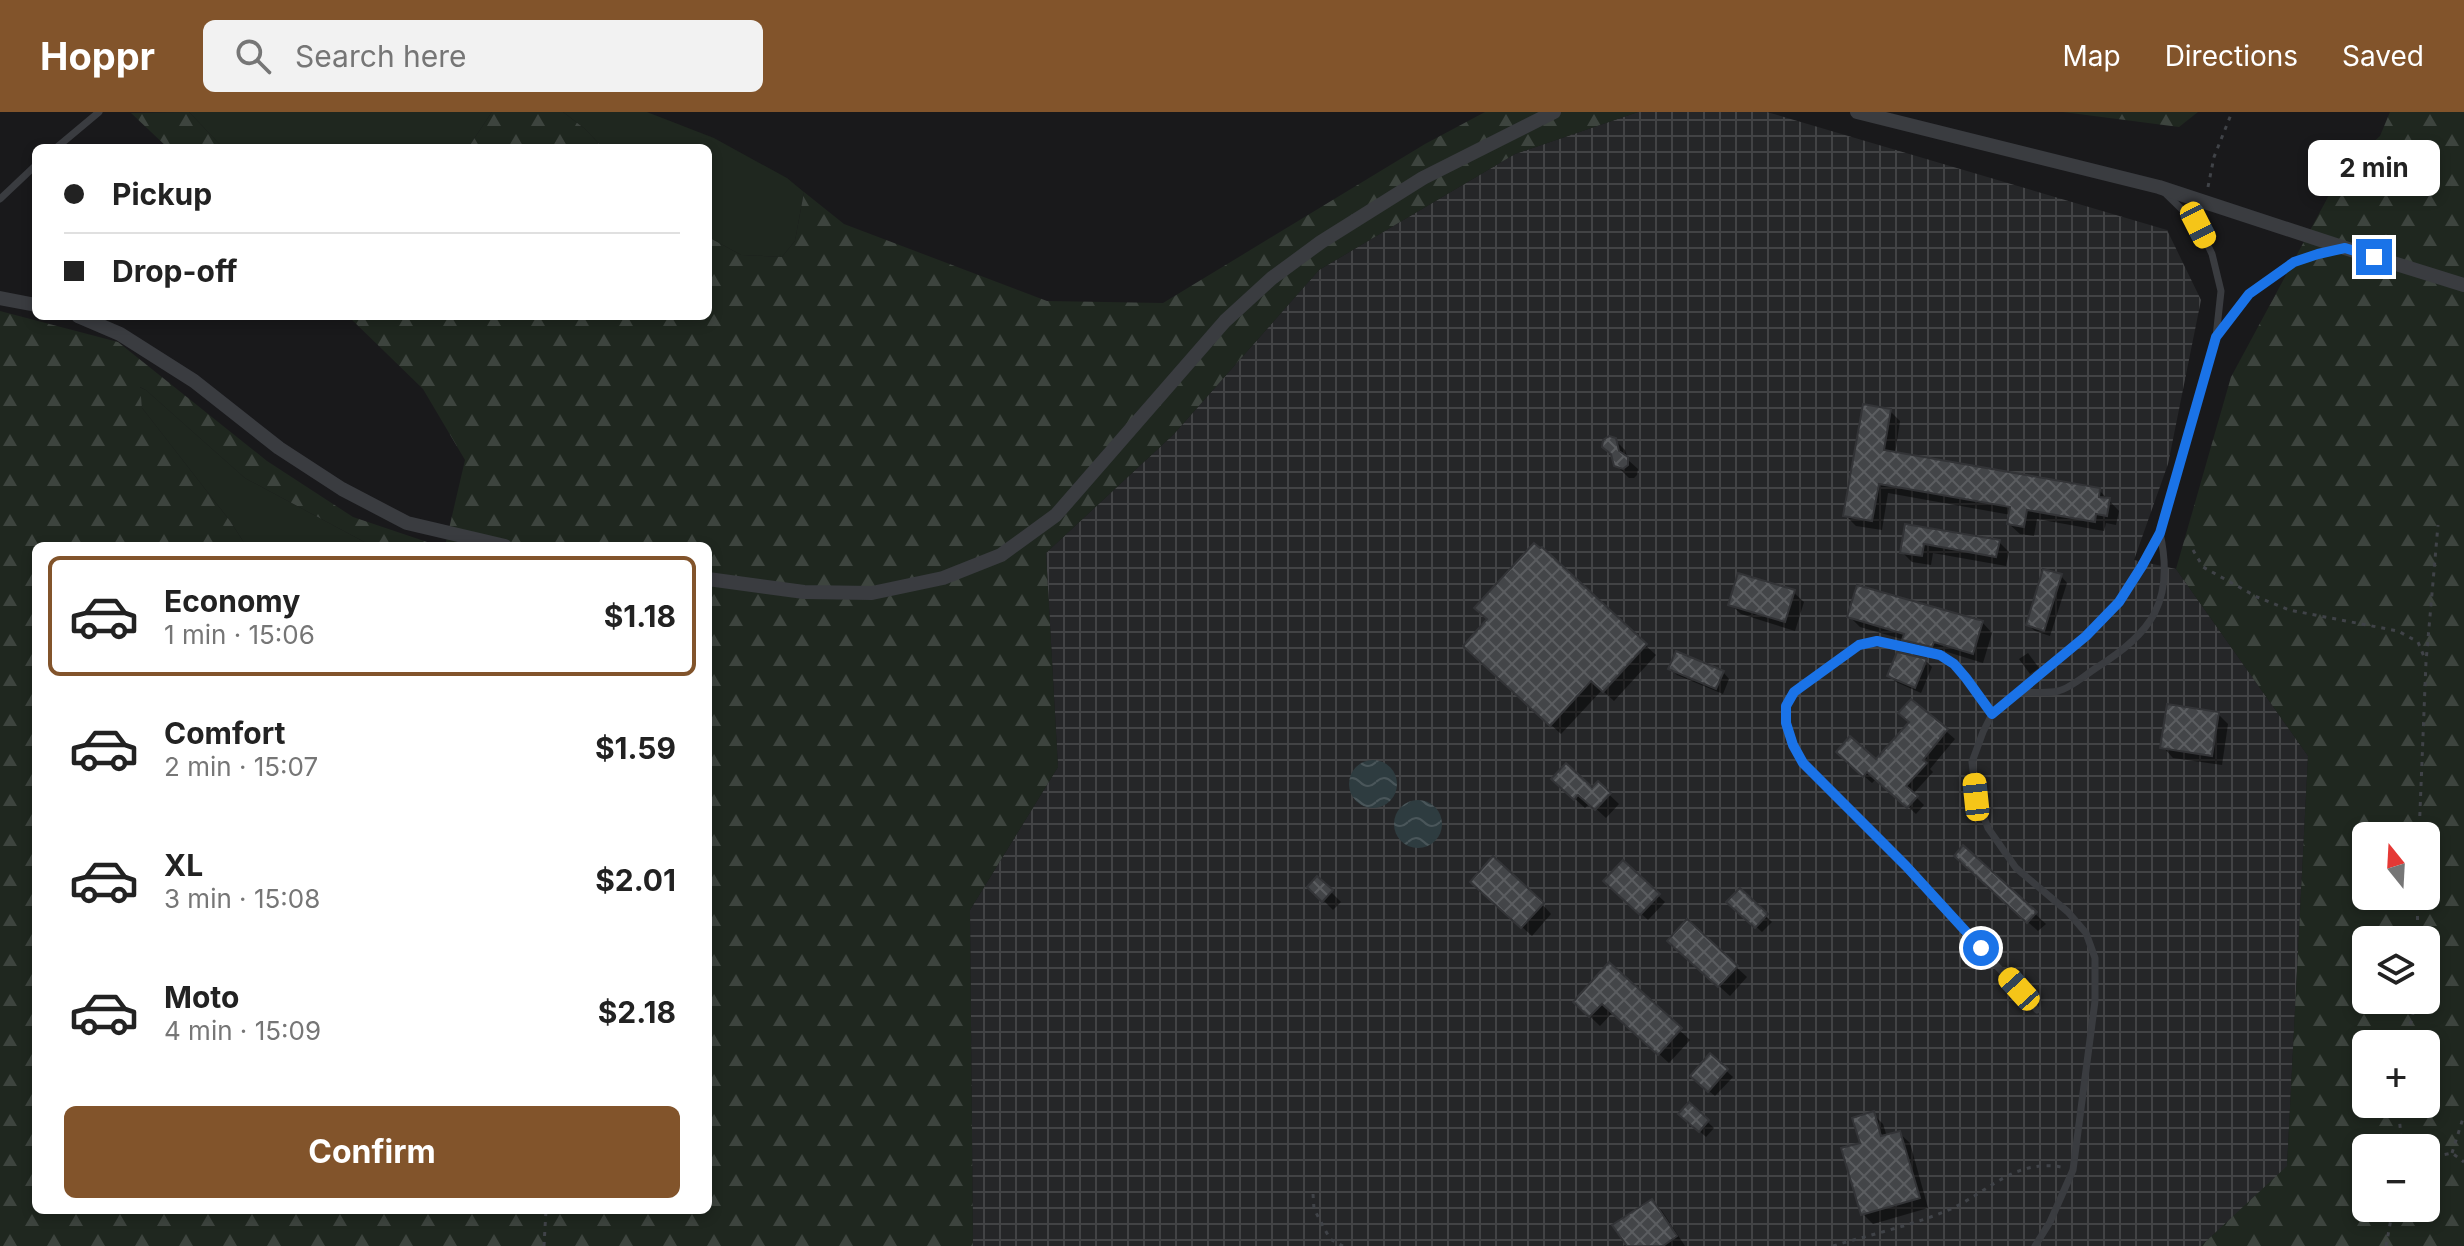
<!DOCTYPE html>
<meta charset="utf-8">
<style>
:root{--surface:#fff;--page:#f2f2f2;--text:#222;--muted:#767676;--line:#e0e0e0;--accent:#82542b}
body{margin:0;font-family:Inter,sans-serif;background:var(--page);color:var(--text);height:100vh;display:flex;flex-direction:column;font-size:30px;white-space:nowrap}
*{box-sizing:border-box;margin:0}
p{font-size:26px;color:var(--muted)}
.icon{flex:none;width:44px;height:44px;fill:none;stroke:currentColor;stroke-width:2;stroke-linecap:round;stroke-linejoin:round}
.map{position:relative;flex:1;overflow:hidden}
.sheet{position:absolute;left:32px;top:430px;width:680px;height:672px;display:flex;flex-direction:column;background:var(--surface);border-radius:12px;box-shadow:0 4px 12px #0003}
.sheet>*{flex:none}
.hud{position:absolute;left:32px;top:32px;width:680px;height:176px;border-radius:12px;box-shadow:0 4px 12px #0003;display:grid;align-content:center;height:176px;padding:0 32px;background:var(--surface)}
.needle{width:52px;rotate:342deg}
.tools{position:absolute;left:2352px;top:710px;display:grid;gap:16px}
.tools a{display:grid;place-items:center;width:88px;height:88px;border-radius:12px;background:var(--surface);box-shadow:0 4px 12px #0003;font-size:40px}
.end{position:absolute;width:36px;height:36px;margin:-18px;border:10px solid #1a73e8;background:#fff;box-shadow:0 0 0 4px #fff}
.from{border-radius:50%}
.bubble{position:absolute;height:56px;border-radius:12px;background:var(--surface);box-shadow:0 4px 12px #0003;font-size:26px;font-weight:700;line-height:56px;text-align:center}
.car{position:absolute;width:24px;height:48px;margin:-24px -12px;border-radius:10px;box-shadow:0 0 6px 2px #0007;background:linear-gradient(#f5c518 24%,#345 0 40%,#f5c518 0 76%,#345 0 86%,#f5c518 0)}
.hud b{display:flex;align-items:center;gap:28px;height:76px;font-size:30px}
.hud b+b{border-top:2px solid var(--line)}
.hud i{width:20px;height:20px;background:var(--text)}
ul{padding:14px 0 0;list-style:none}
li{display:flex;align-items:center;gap:24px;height:120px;margin:0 16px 12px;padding:0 16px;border:4px solid transparent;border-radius:12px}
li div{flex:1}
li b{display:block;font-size:30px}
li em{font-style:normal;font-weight:700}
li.current{border-color:var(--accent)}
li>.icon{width:72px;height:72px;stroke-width:1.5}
.primary-button{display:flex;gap:16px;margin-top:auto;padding:16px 32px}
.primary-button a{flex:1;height:92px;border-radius:12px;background:var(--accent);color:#fff;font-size:32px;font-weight:700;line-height:92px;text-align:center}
header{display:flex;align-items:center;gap:48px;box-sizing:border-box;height:112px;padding:0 40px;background:var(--accent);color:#fff}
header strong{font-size:38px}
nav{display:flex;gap:44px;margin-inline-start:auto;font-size:28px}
.search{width:560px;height:72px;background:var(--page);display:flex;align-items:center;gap:20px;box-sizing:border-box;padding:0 28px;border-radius:12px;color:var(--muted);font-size:30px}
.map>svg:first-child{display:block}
</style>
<header>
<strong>Hoppr</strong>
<div class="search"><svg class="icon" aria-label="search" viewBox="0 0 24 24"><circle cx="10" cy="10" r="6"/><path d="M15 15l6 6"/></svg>Search here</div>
<nav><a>Map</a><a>Directions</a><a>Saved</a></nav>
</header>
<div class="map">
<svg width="2464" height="1134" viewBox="0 0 2464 1134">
<defs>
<pattern id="industrial-grid" width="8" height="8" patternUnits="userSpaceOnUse" patternTransform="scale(2)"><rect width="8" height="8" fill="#252628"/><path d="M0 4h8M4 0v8" fill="none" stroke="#424345"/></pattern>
<pattern id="forest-firs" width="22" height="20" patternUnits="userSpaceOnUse" patternTransform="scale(2)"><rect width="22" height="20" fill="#1f271f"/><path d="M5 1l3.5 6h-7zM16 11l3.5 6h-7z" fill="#3d443e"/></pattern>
<pattern id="water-waves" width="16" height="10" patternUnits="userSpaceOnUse" patternTransform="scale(2)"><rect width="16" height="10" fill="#2e3c40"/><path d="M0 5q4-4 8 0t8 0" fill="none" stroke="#4a565a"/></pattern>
<pattern id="building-cross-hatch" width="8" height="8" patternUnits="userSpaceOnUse" patternTransform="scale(2)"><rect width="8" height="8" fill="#434548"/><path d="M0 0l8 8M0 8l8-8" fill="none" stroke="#5b5d60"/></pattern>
</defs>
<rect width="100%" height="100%" fill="#19191b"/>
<polygon fill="url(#industrial-grid)" points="1638,0 1767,0 2167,118 2201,188 2168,352 2134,448 2176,457 2308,644 2287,1055 2201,1134 973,1134 970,798 1058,655 1046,441 1174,322 1319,158 1515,42"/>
<g fill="#1f271f">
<polygon points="189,0 492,0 468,36 223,36"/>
<polygon points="563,0 647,0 714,26 787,66 804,80 795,129 782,145 741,143 708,125 708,36 603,36 585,17"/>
<polygon points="139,275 146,278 245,366 372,434 246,434 230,409 142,296"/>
</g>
<g fill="url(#forest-firs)" fill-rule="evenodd">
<polygon points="189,0 223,36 168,36 131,1"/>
<polygon points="492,0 563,0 585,17 603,36 468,36"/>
<polygon points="1485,0 1638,0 1515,42 1319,158 1174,322 1046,441 1058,655 970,798 973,1134 0,1134 0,199 118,230 267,349 353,405 439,434 372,434 245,366 146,278 140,275 142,296 230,409 246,434 36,434 36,1098 708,1098 708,434 445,434 465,348 423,277 348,204 708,204 708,125 741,143 782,145 795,129 804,80 844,112 1047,189 1163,191 1425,32"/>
<polygon points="2063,0 2198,0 2179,15"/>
<path d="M2390 0H2464V1134H2201L2287 1054 2308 644 2176 457 2231 265 2342 59 2380 24ZM2366 724H2426V784H2366ZM2366 828H2426V888H2366ZM2366 932H2426V992H2366ZM2366 1036H2426V1096H2366Z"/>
</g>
<g fill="url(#water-waves)">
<circle cx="1373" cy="672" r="24"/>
<circle cx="1418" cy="712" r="24"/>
</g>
<g fill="#0007">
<polygon points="1890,299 1900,309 1895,342 2099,378 2119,399 2116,413 2106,411 2104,419 2037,407 2034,424 2020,422 2009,412 2011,403 1888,381 1882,418 1856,414 1846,404"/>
<polygon points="1615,328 1625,338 1628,348 1638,357 1637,363 1634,366 1629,366 1618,355 1614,345 1605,336"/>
<polygon points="1907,414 1999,430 2009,440 2006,454 1933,441 1931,453 1912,450 1902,440"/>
<polygon points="1542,438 1656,543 1614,589 1602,578 1561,622 1476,544"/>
<polygon points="2061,464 2067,471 2050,524 2035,519 2028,513"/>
<polygon points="1793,480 1804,490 1795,519 1741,502 1730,492"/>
<polygon points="1850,505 1982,510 1992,521 1983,551 1944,539 1942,544 1914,537 1905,528 1860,515"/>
<polygon points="2028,541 2039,556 2030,562 2019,547"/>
<polygon points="1926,549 1932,555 1921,581 1896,570 1889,564"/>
<polygon points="1670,556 1723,560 1729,567 1723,582 1677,563"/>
<polygon points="1911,589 1955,627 1930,657 1933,660 1913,682 1924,693 1916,702 1877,666 1872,671 1846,648 1877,650 1911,611"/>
<polygon points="2218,602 2228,612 2222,653 2173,646 2163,635"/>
<polygon points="1598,672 1619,692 1606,706 1590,691 1585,696 1564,677 1592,678"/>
<polygon points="1964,736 2046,812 2038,819 1966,754"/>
<polygon points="1623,751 1665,790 1648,808 1606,769"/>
<polygon points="1318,767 1341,790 1333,798 1310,775"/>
<polygon points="1482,779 1542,792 1551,802 1532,824"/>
<polygon points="1740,779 1772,810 1762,820 1729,790"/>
<polygon points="1687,810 1747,865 1730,884 1680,839"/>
<polygon points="1609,853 1690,928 1669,951 1613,900 1600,914 1575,890"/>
<polygon points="1710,944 1733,965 1715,984 1698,970"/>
<polygon points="1689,993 1714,1016 1706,1025 1681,1002"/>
<polygon points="1873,1002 1883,1012 1887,1025 1899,1021 1910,1031 1928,1096 1873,1112 1863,1102 1862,1032"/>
<polygon points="1652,1089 1662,1099 1685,1134 1623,1134 1627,1131"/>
</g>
<g fill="url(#building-cross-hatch)" stroke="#333437" stroke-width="2">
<polygon points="1863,292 1891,297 1884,338 2100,376 2099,385 2110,386 2107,404 2096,402 2095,410 2027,398 2024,415 2007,412 2010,395 1879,372 1872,409 1843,404"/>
<polygon points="1609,324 1616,326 1619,339 1628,345 1628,353 1623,357 1614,354 1611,342 1602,335 1603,328"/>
<polygon points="1905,412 2000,428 1996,445 1924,432 1922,444 1900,441"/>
<polygon points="1534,431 1540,436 1542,435 1647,532 1603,580 1591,569 1550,614 1463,534 1487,507 1474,496"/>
<polygon points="2043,457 2062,462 2044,519 2026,513"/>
<polygon points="1738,461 1795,478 1785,510 1728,493"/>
<polygon points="1857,473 1983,509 1973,542 1934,530 1932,535 1902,528 1904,522 1847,505"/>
<polygon points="1676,539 1724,559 1716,577 1668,557"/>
<polygon points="1897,540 1927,547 1915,576 1887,564"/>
<polygon points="1911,587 1948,617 1923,648 1927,651 1906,674 1918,684 1907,696 1867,660 1863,665 1836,640 1850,624 1876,647 1909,610 1898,601"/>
<polygon points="2167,592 2219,600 2212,644 2160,636"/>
<polygon points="1566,651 1592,675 1598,669 1611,681 1595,698 1578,683 1574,688 1551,667"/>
<polygon points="1963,733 2037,800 2027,811 1954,744"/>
<polygon points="1493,744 1544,791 1521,816 1470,770"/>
<polygon points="1623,748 1660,782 1640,803 1603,769"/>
<polygon points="1317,764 1333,778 1322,790 1307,775"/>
<polygon points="1740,776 1768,802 1755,816 1726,790"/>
<polygon points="1687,807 1738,854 1718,875 1667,829"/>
<polygon points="1609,850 1682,916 1658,943 1602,892 1589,905 1573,890"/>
<polygon points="1710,941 1728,957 1708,980 1690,964"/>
<polygon points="1689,990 1709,1008 1699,1020 1678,1002"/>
<polygon points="1874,999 1881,1024 1900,1019 1920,1086 1861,1103 1841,1036 1860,1031 1852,1006"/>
<polygon points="1652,1087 1677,1124 1663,1134 1627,1134 1612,1113"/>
</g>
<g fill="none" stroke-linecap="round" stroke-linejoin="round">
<g stroke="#404348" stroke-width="3" stroke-dasharray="4 6" stroke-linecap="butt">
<polyline points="2208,75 2214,45 2232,0"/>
<polyline points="2193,438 2203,455 2257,485 2289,498 2398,519 2418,530 2425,547"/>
<polyline points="2419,724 2426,550 2438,413"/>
<polyline points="2417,784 2418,828"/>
<polyline points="2406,932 2416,888"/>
<polyline points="2398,992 2402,1036"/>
<polyline points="2452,1041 2464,1003"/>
<polyline points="2426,1049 2433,1045 2452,1041 2464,1050"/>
<polyline points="1313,1082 1314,1097 1330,1127 1343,1134"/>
<polyline points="544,1134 546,1098"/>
<path d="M1833 1134C1872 1122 1915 1113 1953 1096 1990 1078 2016 1047 2061 1055"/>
<polyline points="2386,1134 2393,1096"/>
</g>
<g stroke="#3a3c40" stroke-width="7">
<polyline points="56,36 99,0"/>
<polyline points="0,87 36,53"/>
<polyline points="2217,223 2249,182 2294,150 2318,142 2341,137"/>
<path d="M2020 580C2032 580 2047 582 2058 579 2071 576 2085 563 2096 556 2152 521 2175 489 2160 421"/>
<polyline points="1992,602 1966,566 1954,552 1940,543 1877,529 1859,533 1843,543 1794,580 1786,594 1786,611 1793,633 1803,651 1906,754 2037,898"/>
<polyline points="2035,1134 2050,1110 2073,1058 2095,889 2095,846 2086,821 2068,800 2016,756 1988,716 1976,685 1972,650 1983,620 1992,602 2086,524 2119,490 2160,421 2216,225 2221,179 2212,142 2198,113 2163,79"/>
</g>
<g stroke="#3a3c40" stroke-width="14">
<polyline points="1857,0 2159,75 2345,136 2464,173"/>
<polyline points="0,186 36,193"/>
<polyline points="78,204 120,222 194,269 279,336 342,377 407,411 505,434"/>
<polyline points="708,467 804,480 872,481 943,466 1001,443 1056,403 1225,209 1272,166 1321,130 1423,66 1554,0"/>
</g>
</g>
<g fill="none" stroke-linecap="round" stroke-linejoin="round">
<polyline stroke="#1a73e8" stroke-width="10" points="1981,836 1906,754 1803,651 1793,633 1786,611 1786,594 1794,580 1859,533 1877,529 1940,543 1954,552 1966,566 1992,602 2086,524 2119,490 2142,454 2160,421 2216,225 2249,182 2294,150 2318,142 2345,136 2374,145"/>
</g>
</svg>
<div class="tools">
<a><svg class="needle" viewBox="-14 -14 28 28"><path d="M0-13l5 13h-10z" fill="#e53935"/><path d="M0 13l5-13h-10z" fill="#767676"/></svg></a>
<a><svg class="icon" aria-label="layers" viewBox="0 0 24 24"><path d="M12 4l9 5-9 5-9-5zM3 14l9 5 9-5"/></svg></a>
<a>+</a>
<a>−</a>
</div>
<i class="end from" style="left:1981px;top:836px"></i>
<i class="end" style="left:2374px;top:145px"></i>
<div class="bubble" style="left:2308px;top:28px;width:132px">2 min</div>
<i class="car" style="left:2198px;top:113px;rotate:153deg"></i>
<i class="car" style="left:1976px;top:685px;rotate:354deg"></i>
<i class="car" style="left:2019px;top:877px;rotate:318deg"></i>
<div class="hud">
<b><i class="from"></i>Pickup</b>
<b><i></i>Drop-off</b>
</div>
<section class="sheet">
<ul>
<li class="current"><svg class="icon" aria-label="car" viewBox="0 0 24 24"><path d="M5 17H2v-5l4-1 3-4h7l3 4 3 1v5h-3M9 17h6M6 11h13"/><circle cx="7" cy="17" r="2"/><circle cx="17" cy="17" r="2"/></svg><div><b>Economy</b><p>1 min · 15:06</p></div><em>$1.18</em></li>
<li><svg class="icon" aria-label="car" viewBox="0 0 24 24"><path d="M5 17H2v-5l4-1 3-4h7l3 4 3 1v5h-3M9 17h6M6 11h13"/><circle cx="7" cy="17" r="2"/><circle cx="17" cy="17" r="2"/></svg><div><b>Comfort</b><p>2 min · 15:07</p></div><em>$1.59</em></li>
<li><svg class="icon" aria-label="car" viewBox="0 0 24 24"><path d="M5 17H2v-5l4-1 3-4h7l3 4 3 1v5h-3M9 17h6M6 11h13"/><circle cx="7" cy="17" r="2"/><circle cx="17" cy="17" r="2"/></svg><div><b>XL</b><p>3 min · 15:08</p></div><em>$2.01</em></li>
<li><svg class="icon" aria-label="car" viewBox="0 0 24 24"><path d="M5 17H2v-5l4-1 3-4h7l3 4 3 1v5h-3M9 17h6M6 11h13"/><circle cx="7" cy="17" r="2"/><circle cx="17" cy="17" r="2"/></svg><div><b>Moto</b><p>4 min · 15:09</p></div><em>$2.18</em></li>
</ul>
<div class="primary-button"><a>Confirm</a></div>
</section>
</div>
